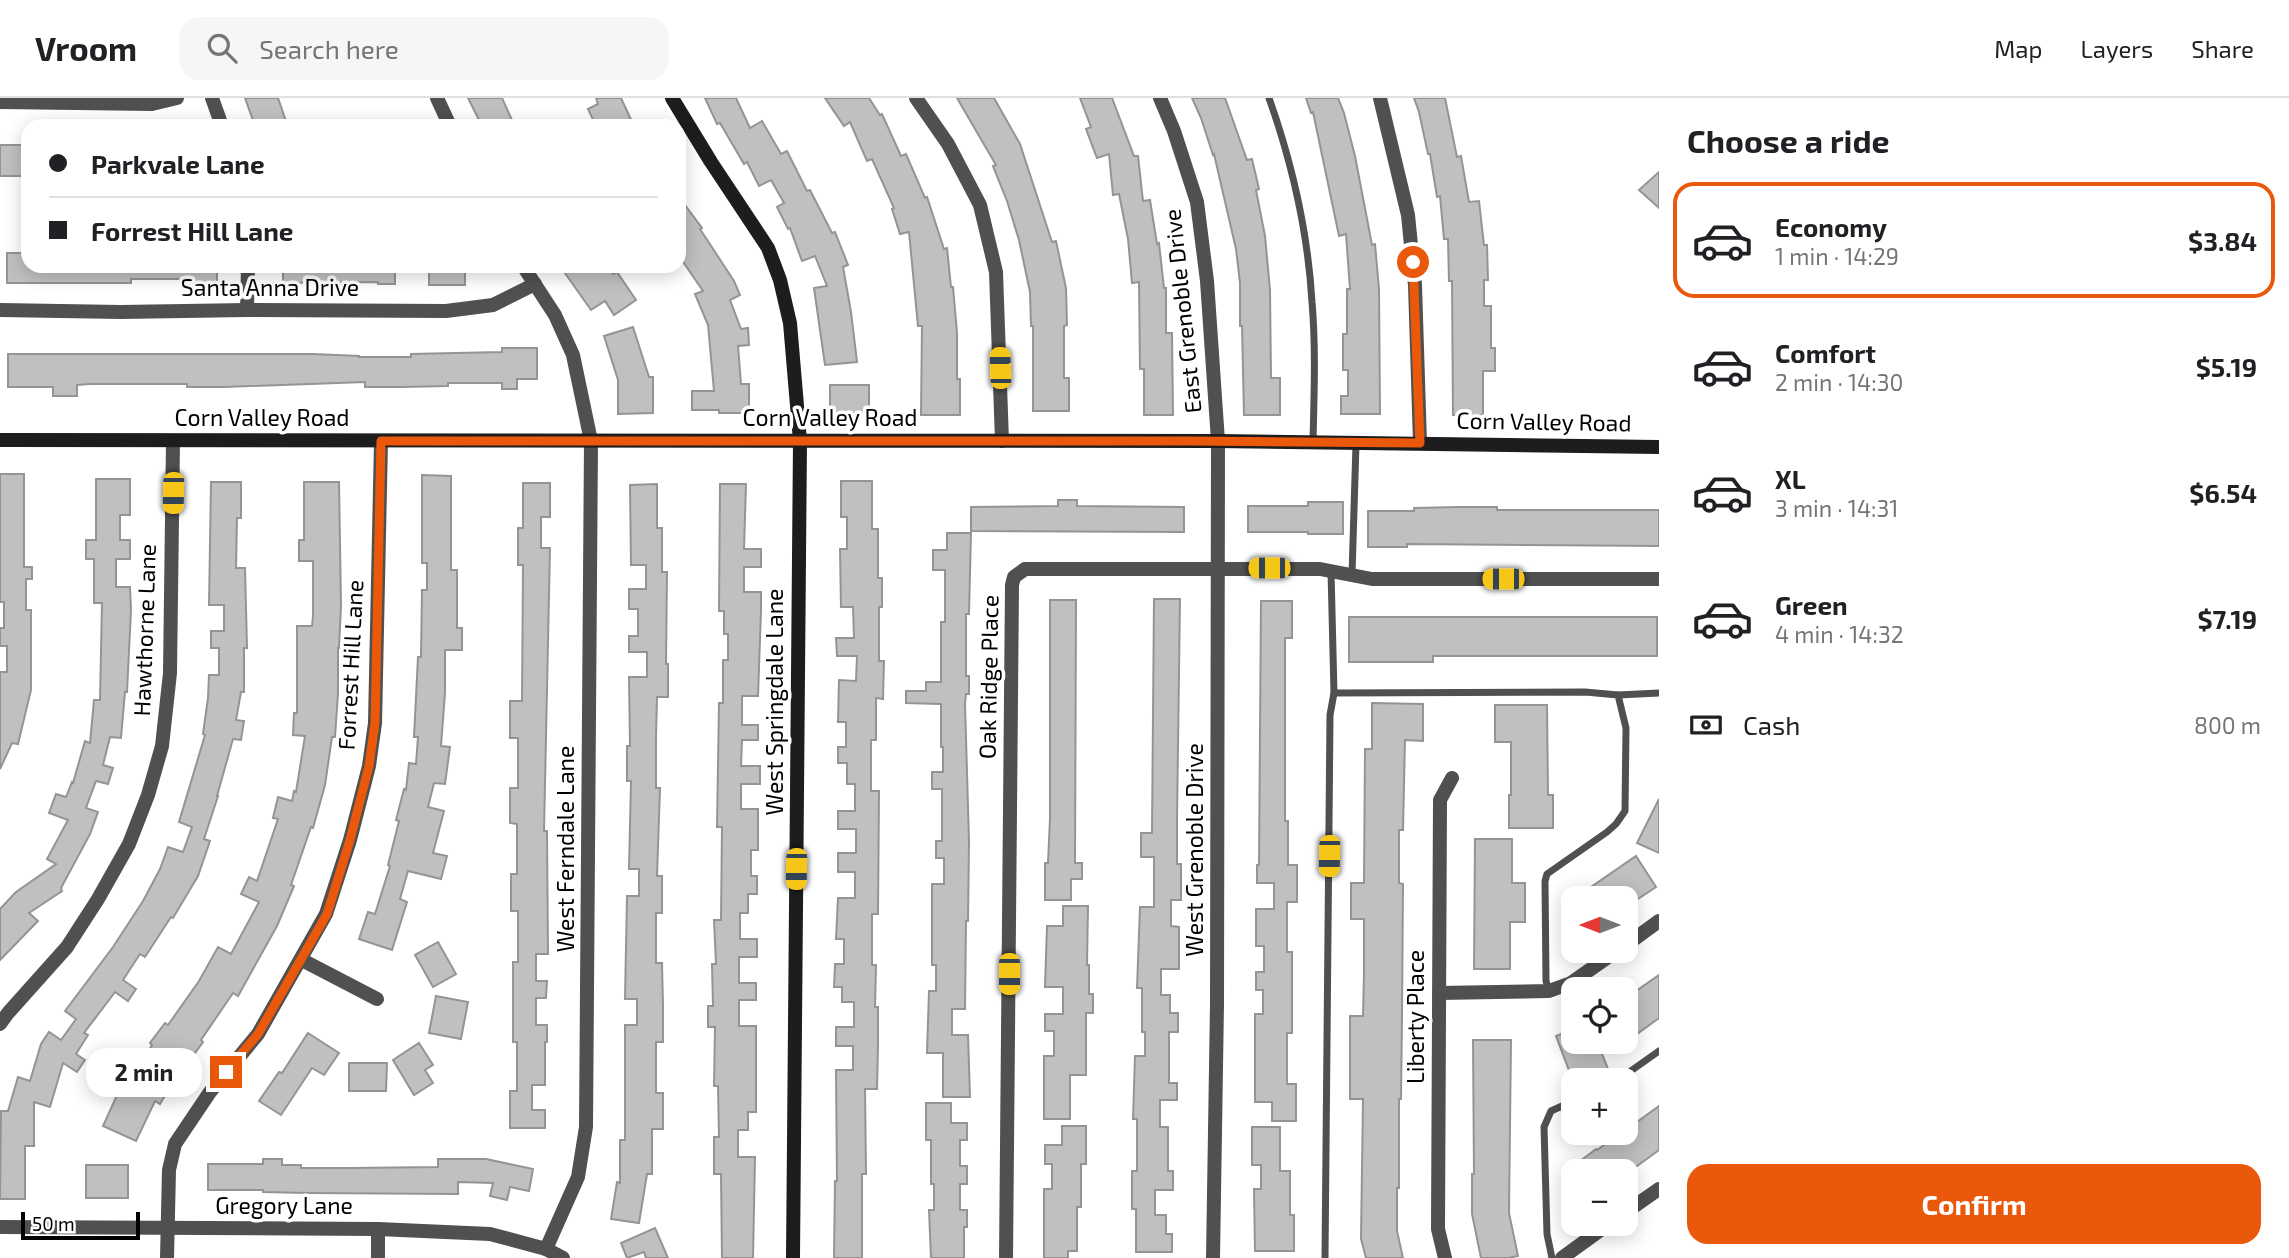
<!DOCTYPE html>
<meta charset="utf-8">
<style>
:root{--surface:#fff;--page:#f6f6f6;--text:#202124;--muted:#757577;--line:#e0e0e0;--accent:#ea580c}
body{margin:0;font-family:"Exo 2",sans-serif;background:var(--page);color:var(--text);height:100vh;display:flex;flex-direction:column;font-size:26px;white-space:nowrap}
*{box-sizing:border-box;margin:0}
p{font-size:23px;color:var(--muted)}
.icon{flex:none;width:38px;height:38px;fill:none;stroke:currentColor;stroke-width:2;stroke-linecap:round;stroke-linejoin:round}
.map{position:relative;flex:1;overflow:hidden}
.details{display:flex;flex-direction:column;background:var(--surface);width:630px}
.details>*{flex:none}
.guide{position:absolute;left:21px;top:21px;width:665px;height:154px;border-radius:21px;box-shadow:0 4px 18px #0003;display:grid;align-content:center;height:154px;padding:0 28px;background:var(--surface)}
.needle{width:46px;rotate:270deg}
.controls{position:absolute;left:1561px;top:788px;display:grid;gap:14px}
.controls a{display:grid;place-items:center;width:77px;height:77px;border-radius:14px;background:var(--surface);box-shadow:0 4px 18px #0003;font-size:35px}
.scale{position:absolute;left:21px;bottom:18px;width:119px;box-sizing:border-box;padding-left:7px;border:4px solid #000;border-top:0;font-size:19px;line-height:24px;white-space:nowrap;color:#000;-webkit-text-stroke:5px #fff;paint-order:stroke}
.end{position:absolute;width:32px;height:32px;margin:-16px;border:9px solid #ea580c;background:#fff;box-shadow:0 0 0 4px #fff}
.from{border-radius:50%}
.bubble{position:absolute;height:49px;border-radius:21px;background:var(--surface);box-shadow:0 4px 18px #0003;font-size:23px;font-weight:700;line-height:49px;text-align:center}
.car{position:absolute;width:21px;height:42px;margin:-21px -10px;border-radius:9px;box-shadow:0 0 5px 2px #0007;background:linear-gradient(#f5c518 24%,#345 0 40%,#f5c518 0 76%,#345 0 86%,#f5c518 0)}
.guide b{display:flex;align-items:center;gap:24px;height:66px;font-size:26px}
.guide b+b{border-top:2px solid var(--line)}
.guide i{width:18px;height:18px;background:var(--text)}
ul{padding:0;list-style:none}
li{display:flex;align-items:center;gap:21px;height:116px;margin:0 14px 10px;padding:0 14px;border:4px solid transparent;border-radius:21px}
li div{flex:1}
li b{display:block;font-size:26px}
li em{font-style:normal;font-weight:700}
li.active{border-color:var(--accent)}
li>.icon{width:63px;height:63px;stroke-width:1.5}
h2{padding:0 28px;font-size:32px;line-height:84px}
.pay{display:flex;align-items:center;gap:18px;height:77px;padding:0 28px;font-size:26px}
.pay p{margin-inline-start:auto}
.button{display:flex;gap:14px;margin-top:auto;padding:14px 28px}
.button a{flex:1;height:80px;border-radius:21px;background:var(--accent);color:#fff;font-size:28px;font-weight:700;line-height:80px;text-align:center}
header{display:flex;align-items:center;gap:42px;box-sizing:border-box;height:98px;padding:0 35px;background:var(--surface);border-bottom:2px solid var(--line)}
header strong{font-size:33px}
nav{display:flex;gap:38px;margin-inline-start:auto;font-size:24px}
.search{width:490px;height:63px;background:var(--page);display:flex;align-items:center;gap:18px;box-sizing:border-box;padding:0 24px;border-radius:21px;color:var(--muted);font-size:26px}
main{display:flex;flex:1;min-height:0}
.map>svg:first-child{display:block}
</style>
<header>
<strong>Vroom</strong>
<div class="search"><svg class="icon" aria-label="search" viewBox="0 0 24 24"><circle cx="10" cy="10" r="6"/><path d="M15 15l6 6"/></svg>Search here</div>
<nav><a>Map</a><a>Layers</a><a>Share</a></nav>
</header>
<main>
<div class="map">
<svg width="1659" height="1160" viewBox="0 0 1659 1160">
<rect width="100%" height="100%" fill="#fff"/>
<g fill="#c0c0c0" stroke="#949494" stroke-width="2">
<polygon points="245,0 278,0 286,23 271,28 255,28"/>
<polygon points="468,0 502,0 512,22 500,28 482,28"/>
<polygon points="596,0 621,0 634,28 596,28 588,11 598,6"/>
<polygon points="705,0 736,0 750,30 762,23 781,56 787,53 807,93 810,92 832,135 835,134 848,167 843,169 851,214 857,264 825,267 814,190 827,188 815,158 802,163 790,130 788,131 777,109 784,105 771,82 759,88 747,64 744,66 720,25 717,26"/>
<polygon points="825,0 869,0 880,17 882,16 901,58 906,56 925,100 927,99 944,151 947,150 951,189 953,189 957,235 957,281 960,281 960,317 921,317 922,228 918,228 909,134 900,136 892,111 894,110 872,61 867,63 850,24 844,28"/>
<polygon points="957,0 994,0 1020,46 1052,144 1056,143 1066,190 1067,227 1064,228 1064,280 1069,280 1069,313 1033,313 1033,228 1031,228 1030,194 1019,142 1007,103 993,68 996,67"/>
<polygon points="1080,0 1112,0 1134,58 1138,58 1143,103 1150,102 1157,146 1159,145 1164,190 1166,190 1166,235 1172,235 1173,317 1144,317 1144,271 1140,271 1139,184 1132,185 1128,141 1119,96 1113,97 1109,56 1097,60 1086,31 1091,29"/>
<polygon points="1192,0 1225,0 1247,62 1252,61 1259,91 1256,92 1265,138 1270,192 1271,280 1280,280 1280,317 1244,317 1242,228 1240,228 1240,185 1236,151 1214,56 1213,57 1201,20"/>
<polygon points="1306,0 1338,0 1344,15 1355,58 1372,147 1375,146 1379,191 1380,316 1341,316 1341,298 1348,298 1348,272 1343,272 1343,236 1347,236 1347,191 1350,191 1346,136 1339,138 1313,14 1311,15"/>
<polygon points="1414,0 1445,0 1457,59 1461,58 1469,104 1479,103 1484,147 1487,147 1488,182 1484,182 1484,208 1491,208 1491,250 1495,250 1495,273 1483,273 1483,317 1453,317 1452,183 1449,183 1448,141 1444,141 1440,98 1437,99 1430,56 1428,56 1419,14"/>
<rect x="0" y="47" width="28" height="31"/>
<polygon points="1659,74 1659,110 1639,92"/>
<polygon points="679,99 702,130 700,131 734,183 740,197 730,202 741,231 748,230 749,247 738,248 741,286 749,286 749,315 719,315 719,312 692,312 692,293 714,293 708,227 695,196 703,193 679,158"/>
<polygon points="7,155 28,155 28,168 217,168 217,186 180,186 180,181 131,181 131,185 7,185"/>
<polygon points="283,168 395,168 395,186 378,186 378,184 283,185"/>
<rect x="429" y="168" width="36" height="19"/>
<polygon points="560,168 608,168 613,176 617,174 636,202 614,217 605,203 591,212"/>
<polygon points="633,229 649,279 653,279 653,315 618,316 618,282 604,238"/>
<polygon points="502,250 537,250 537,281 517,281 517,291 502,291 502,285 448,285 448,288 402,289 365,289 365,284 224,289 187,289 187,286 90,286 77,287 77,298 53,298 53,289 8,289 8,256 313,256 359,258 359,259 411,259 411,256 502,254"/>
<rect x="830" y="287" width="39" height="28"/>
<polygon points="0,376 24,376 24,469 32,469 32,481 26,481 26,512 31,512 31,592 18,646 12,645 0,671 0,574 7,574 7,548 0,548 0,530 4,530 4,504 0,504"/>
<polygon points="422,377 451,378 451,472 457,472 457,530 462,530 462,552 445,552 445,595 441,648 450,649 445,686 434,685 428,709 444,713 433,755 447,758 441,781 408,773 400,801 407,804 392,852 359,841 368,814 375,816 390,768 388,767 399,723 396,722 404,691 406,692 409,665 416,666 418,639 414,639 418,559 421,559 422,492 427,492 427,465 422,465"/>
<polygon points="96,381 130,381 130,417 120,417 120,442 130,442 130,461 116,461 116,489 130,489 131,512 127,594 125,594 121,640 110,639 103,667 113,670 108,686 96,683 86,710 98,714 90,736 61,790 62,793 29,815 38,823 0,862 0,811 16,794 56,766 47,761 68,722 49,715 56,696 66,699 72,684 73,685 85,643 90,645 94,602 100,602 102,505 94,505 94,461 86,461 86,442 96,442"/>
<polygon points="841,383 872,383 872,431 878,431 878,480 882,480 882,509 879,509 879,563 884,563 883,601 876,600 876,642 871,642 871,693 879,693 878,816 872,816 872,867 876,867 875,909 878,909 878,948 877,991 865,991 866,1076 862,1076 862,1160 834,1160 835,1083 837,1083 836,972 853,972 853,948 836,948 836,929 854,929 854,904 842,904 842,889 834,889 835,866 844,866 844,841 836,841 838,800 855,800 855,774 838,774 838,755 856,755 856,731 838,731 838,713 855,713 855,686 847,686 847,665 838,665 838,649 846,649 846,624 838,624 839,582 856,583 857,558 837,558 836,540 854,540 853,509 841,509 840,451 847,451 847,419 841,419"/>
<polygon points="211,384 241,384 241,420 237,420 236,470 245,470 247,550 244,550 244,594 241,594 236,622 244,623 241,642 233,641 217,698 218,698 204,741 210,743 198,778 173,820 171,819 145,859 140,856 123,882 136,891 128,903 115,894 84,935 88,937 76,956 85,962 77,974 63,965 50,1009 34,1004 34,1048 25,1048 25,1101 0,1101 1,1013 8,1013 18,979 30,983 41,946 49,934 61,942 76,921 65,913 113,849 143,803 160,771 168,749 183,754 192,729 179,724 205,637 203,636 208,600 209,577 219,577 219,550 211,550 211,533 224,533 224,507 209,507"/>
<polygon points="304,384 339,384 341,507 339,550 338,550 338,595 335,639 332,639 325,687 313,730 311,729 291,787 294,788 277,828 238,898 233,895 201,942 203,944 184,970 182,968 160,1006 155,1003 136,1043 103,1028 123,984 114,979 123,962 139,970 152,947 150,945 165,925 168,927 199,883 218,849 231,856 259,804 241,796 249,779 257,783 278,721 273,720 278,699 292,703 294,693 296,694 305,638 293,637 294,615 297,615 297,528 312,528 313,518 313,463 299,463 299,442 304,442"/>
<polygon points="523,385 550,385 550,419 541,419 541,450 550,450 544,733 547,733 548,856 536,856 536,883 547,883 546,900 536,900 536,927 547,927 547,944 545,944 545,987 532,987 532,1012 545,1012 545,1030 510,1030 510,993 517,993 517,944 513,944 513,864 518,864 518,813 511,813 511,776 517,776 517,726 510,725 510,690 518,690 518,640 510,640 510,603 522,603 523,467 518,467 518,430 523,430"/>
<polygon points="657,386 657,430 662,430 662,474 667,474 666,566 668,566 668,599 657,599 656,640 656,690 660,690 657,778 662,778 662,815 656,815 656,865 662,865 663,908 663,944 656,944 656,995 663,995 663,1031 652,1031 652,1076 647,1076 639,1125 611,1121 617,1084 620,1085 620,1042 625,1042 625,927 637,927 637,901 625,901 627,798 639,798 639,771 629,771 631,683 627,683 627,648 630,648 629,579 647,579 647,554 629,554 629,538 638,538 638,511 629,511 629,491 646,491 646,467 631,467 630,387"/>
<polygon points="720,386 746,386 744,451 761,451 761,469 744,469 744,494 761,494 761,513 758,598 742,598 742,627 758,627 758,642 742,642 741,668 760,668 760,686 741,686 741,711 758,711 758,752 751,752 751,778 757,778 757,796 748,796 748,815 740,815 740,841 757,841 757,859 739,859 739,885 756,885 756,902 739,902 739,928 756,928 756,1014 748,1014 748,1032 738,1032 738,1059 755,1059 753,1160 722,1160 721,1076 714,1076 714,1039 719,1039 718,988 714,988 715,929 708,929 708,908 713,908 712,866 716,866 714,822 721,822 722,729 717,729 719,605 723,605 723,562 728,562 728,536 724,536 724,513 719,513"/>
<polygon points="1058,402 1077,402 1077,408 1184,409 1184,434 971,433 971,409 1058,408"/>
<polygon points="1308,404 1343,404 1343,436 1308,436 1308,434 1248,434 1248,408 1308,408"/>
<polygon points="1458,409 1497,409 1497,412 1659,412 1659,448 1407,446 1407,449 1368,449 1368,413 1414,413 1414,410"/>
<polygon points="947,435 971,435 969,516 966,516 966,578 969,578 969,596 966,596 965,606 969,743 968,823 966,823 965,911 952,911 952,937 968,937 970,999 943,999 943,955 927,955 929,893 936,893 936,867 932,867 932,786 944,786 944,760 936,760 936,743 942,743 942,691 932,691 932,674 943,674 943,649 941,649 941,606 906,605 906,593 926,593 926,584 941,584 941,524 945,524 945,472 933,472 933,452 947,452"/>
<polygon points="1154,501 1180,501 1177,722 1177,766 1181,766 1181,802 1171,802 1171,828 1179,829 1179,871 1161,871 1161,897 1170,897 1170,915 1178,915 1178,934 1169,934 1169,985 1177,985 1177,1002 1160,1002 1160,1029 1168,1029 1168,1073 1173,1073 1173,1092 1155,1092 1155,1117 1166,1117 1166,1136 1172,1136 1172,1154 1136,1154 1136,1111 1132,1111 1132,1073 1137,1073 1137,1021 1133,1021 1135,958 1145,958 1145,934 1142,934 1142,890 1137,890 1140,809 1154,809 1154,759 1141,759 1141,735 1152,735"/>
<polygon points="1050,502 1076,502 1075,765 1082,765 1082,781 1071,781 1071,802 1045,802 1045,765 1048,765 1050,720"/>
<polygon points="1261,503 1292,503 1292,540 1285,540 1285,723 1288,723 1288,767 1297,767 1297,804 1287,804 1287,854 1292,854 1292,935 1287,935 1287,986 1296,986 1296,1023 1272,1023 1272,1004 1255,1004 1255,916 1263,916 1263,892 1256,892 1256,874 1264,874 1264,848 1256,848 1256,811 1274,811 1274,785 1257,785 1257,767 1259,767"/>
<polygon points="1349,519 1657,519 1657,558 1433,558 1433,564 1349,564"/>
<polygon points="1372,605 1423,606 1423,643 1405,642 1403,732 1399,732 1399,785 1403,786 1402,919 1401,1001 1399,1001 1399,1090 1397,1090 1397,1133 1403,1160 1366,1160 1361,1141 1363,1001 1350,1001 1350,918 1363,918 1364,875 1364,821 1351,821 1351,785 1364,785 1365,651 1372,651"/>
<polygon points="1495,607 1547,607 1548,697 1553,697 1553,730 1509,730 1509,697 1511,697 1511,644 1495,644"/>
<polygon points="1659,701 1659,755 1637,745"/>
<polygon points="1475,741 1512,741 1512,785 1525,785 1525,824 1510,824 1510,871 1474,871"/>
<polygon points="1636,758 1656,789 1626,809 1626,800 1575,800"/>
<polygon points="1063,808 1088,808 1087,867 1089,867 1089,896 1093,896 1093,915 1086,915 1086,977 1070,977 1070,1021 1044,1021 1044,958 1054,958 1054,933 1045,933 1045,916 1063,916 1063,889 1045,889 1047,828 1063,828"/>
<polygon points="438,844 456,876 433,889 415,857"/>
<polygon points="1659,877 1659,920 1626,944 1626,900"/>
<polygon points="436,898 468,904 461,941 429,935"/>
<polygon points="1573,931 1573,943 1597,943 1608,971 1573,983 1556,938"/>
<polygon points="308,935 339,955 324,977 312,970 281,1017 259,1003 279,974 282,975"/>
<polygon points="1473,942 1511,942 1509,1115 1518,1158 1508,1160 1481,1160 1472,1116 1472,1076 1474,1076"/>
<polygon points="419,945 433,967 425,972 433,985 414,997 393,962"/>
<polygon points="349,965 387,965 386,993 349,993"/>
<polygon points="926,1005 951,1005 951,1025 967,1025 967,1042 960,1042 960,1068 967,1068 967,1086 960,1086 960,1112 967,1112 967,1129 964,1129 964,1160 931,1160 929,1112 934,1112 934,1086 931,1086 931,1042 926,1042"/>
<polygon points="1659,1008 1659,1052 1626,1076 1626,1073 1567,1073 1596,1051 1597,1052 1622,1034 1626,1034 1626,1032"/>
<polygon points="1062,1028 1086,1028 1086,1066 1081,1066 1081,1109 1077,1109 1077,1153 1068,1153 1068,1160 1044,1160 1044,1091 1052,1091 1052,1066 1045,1066 1045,1047 1062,1047"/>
<polygon points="1252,1029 1280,1029 1280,1073 1290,1073 1290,1117 1294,1117 1294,1153 1255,1153 1254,1091 1261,1091 1261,1067 1252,1067"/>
<polygon points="263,1061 282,1061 282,1067 301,1067 301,1070 352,1070 438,1069 438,1061 486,1061 533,1071 529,1093 510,1089 507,1102 490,1098 493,1085 458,1084 458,1096 307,1095 263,1094 263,1092 208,1092 208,1066 263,1066"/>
<rect x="86" y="1067" width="42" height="33"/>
<polygon points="655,1130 668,1160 646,1160 644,1154 627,1160 621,1145"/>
</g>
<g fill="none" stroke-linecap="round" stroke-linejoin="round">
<g stroke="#505050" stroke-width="7">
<path d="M1269 0C1292 65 1308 136 1312 204 1316 251 1314 297 1313 344"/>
<polyline points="1331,473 1334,595 1585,594 1618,597 1626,630 1625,713 1616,726 1607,734 1547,776 1545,783 1546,883 1549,893"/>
<polyline points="1352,477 1356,346"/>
<polyline points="1618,597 1659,595"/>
<polyline points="1618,982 1659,953"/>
<polyline points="1325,1160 1330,617 1334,595"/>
<polyline points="1552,1160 1547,1136 1544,1029 1551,1013 1573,1003"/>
</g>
<g stroke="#505050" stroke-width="14">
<polyline points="212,0 222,28"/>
<polyline points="437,0 450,28"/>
<polyline points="916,0 948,46 980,107 996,174 1002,343"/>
<polyline points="1160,0 1174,33 1197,104 1207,183 1218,343 1217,906 1213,1160"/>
<polyline points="1380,0 1408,117 1415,187 1420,345"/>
<polyline points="0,4 152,6 177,0"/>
<polyline points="523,168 555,217 573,257 591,343 586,1029 578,1079 546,1151"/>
<polyline points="0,212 121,214 247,212 446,213 493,207 535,186"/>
<polyline points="247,212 248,168"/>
<polyline points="1626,847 1659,823"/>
<polyline points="302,862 377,901"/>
<polyline points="1439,895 1549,893 1571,885 1618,852"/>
<polyline points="0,926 8,915 67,849 98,801 129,746 148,697 162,648 170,575 173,343"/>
<polyline points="1626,1114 1659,1091"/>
<polyline points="0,1129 378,1131 490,1136 546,1151 563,1160"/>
<polyline points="378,1131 378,1160"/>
<polyline points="167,1160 169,1072 175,1046 210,994 258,936 326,816 350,742 369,668 375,625 381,343"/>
<polyline points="1006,1160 1012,487 1014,479 1025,471 1320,471 1372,481 1659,481"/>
<polyline points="1445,1160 1438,1131 1440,702 1452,680"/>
<polyline points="1562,1160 1610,1125"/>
</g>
<g stroke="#1d1d1d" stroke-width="14">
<polyline points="672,0 711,64 768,150 780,182 790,225 800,343 793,1160"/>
<polyline points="0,342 1218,343 1659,349"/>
</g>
</g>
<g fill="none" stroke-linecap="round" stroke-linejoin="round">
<polyline stroke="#ea580c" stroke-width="9" points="226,974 258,936 327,816 350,742 369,668 375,625 381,343 1191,343 1420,345 1413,164"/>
</g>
<g text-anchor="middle" stroke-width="7" stroke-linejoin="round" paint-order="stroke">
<g font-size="23" fill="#000" stroke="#fff">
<text x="270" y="198">Santa Anna Drive</text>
<text transform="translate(1183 213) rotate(-96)" y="8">East Grenoble Drive</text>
<text x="262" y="328">Corn Valley Road</text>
<text x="830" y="328">Corn Valley Road</text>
<text transform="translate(1544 324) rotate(1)" y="8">Corn Valley Road</text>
<text transform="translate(145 532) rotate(-88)" y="8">Hawthorne Lane</text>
<text transform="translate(351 567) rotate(-87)" y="8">Forrest Hill Lane</text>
<text transform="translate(989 579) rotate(-89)" y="8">Oak Ridge Place</text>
<text transform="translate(775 604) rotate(-90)" y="8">West Springdale Lane</text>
<text transform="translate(566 751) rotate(-90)" y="8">West Ferndale Lane</text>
<text transform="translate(1195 752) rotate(-90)" y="8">West Grenoble Drive</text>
<text transform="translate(1416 919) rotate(-90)" y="8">Liberty Place</text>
<text x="284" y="1116">Gregory Lane</text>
</g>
</g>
</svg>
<div class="controls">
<a><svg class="needle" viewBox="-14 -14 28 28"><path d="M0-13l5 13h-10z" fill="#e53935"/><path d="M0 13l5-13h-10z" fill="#757577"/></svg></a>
<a><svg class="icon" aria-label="locate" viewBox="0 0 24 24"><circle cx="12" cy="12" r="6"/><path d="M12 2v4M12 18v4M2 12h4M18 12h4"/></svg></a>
<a>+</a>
<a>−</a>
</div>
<div class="scale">50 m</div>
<i class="end from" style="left:1413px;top:164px"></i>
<i class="end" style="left:226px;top:974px"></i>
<div class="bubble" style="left:86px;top:950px;width:116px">2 min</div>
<i class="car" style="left:1000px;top:270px;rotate:358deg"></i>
<i class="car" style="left:173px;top:395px;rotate:181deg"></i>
<i class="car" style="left:1269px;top:470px;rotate:270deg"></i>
<i class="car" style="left:1503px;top:481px;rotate:270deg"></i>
<i class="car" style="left:1329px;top:758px;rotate:181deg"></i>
<i class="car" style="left:796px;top:771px;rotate:181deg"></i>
<i class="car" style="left:1009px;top:876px;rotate:180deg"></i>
<div class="guide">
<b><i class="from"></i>Parkvale Lane</b>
<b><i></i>Forrest Hill Lane</b>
</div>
</div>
<section class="details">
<h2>Choose a ride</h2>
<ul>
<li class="active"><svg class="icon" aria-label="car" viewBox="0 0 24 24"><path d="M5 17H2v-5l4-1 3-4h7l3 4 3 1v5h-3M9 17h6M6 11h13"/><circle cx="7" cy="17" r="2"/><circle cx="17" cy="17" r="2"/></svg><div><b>Economy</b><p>1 min · 14:29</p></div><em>$3.84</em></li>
<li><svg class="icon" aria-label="car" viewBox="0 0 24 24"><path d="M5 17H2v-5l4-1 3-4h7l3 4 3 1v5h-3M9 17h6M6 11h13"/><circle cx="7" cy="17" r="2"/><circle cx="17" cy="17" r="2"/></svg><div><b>Comfort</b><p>2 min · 14:30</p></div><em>$5.19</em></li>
<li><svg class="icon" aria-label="car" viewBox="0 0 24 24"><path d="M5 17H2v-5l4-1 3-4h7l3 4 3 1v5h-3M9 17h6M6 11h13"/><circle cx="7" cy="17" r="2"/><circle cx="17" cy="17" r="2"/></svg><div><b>XL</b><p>3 min · 14:31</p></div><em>$6.54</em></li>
<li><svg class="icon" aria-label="car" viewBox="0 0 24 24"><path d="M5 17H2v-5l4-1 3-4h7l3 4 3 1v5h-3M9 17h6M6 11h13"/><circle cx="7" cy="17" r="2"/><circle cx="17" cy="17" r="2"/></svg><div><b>Green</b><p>4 min · 14:32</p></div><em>$7.19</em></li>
</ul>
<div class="pay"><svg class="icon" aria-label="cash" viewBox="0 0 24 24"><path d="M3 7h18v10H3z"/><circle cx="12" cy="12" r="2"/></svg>Cash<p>800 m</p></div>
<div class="button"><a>Confirm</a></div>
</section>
</main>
